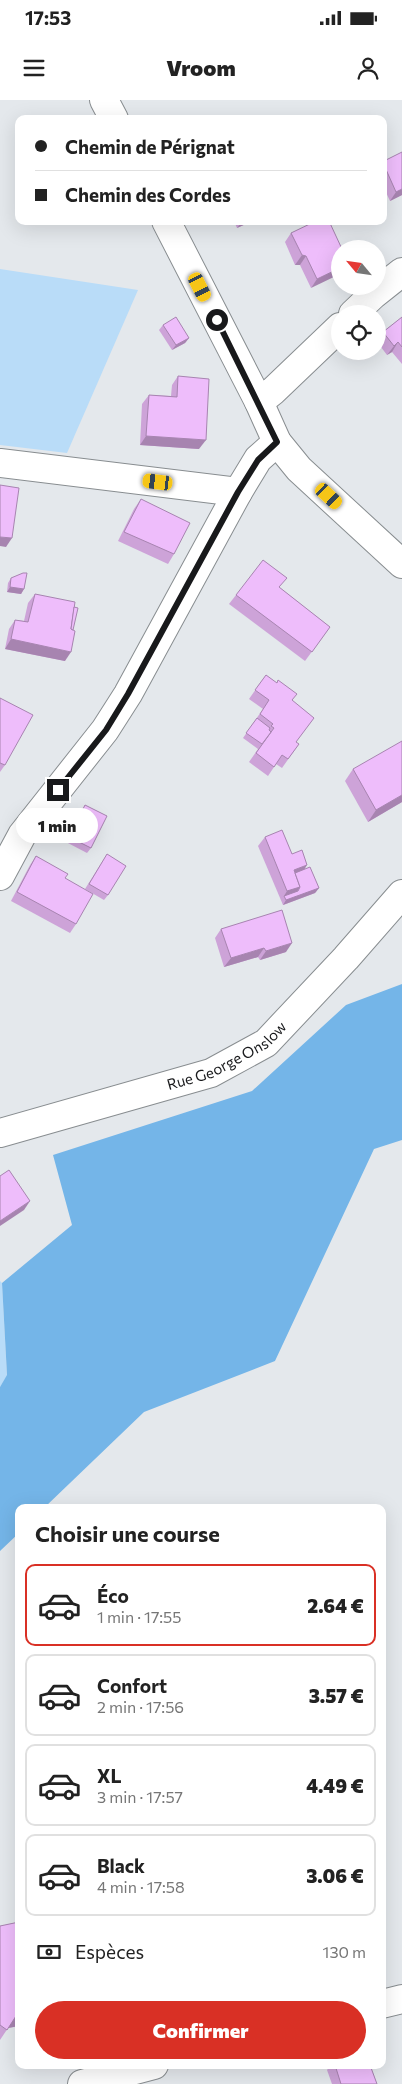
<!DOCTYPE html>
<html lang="fr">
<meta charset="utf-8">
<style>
:root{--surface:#fff;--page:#f2f2f2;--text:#222;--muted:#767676;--line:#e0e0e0;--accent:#d93025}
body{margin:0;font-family:Commissioner,sans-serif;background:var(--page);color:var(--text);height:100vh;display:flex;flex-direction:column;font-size:19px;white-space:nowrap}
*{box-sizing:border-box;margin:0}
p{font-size:16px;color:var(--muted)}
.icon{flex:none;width:28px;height:28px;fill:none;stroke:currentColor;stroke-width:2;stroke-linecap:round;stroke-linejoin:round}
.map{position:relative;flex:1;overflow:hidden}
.details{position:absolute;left:15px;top:1404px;width:371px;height:565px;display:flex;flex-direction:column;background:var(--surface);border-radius:10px;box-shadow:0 5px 20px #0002}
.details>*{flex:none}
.hud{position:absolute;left:15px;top:15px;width:372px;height:110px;border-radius:10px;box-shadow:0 5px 20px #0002;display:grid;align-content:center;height:110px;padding:0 20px;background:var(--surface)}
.needle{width:32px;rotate:299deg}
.buttons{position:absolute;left:331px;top:140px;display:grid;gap:10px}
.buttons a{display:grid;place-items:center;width:55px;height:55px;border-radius:50%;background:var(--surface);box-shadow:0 5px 20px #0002;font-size:25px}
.end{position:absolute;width:22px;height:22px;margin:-11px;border:6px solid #18191b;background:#fff;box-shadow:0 0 0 2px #fff}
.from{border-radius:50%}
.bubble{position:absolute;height:35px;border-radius:18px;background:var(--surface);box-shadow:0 5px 20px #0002;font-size:16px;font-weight:800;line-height:35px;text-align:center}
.car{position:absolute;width:15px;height:30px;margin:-15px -8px;border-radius:6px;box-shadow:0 0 4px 1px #0007;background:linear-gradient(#f5c518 24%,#345 0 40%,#f5c518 0 76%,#345 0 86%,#f5c518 0)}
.hud b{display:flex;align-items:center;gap:18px;height:48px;font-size:19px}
.hud b+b{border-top:1px solid var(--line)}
.hud i{width:12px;height:12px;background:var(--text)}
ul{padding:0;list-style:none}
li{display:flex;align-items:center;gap:15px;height:82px;margin:0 10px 8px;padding:0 10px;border:2px solid var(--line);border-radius:10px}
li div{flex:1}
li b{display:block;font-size:19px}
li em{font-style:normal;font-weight:800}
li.on{border-color:var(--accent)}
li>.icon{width:45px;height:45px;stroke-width:1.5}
h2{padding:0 20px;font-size:22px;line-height:60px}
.pay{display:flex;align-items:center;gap:12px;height:55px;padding:0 20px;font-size:19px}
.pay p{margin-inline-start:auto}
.primary-button{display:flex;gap:10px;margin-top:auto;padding:10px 20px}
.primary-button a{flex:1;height:58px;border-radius:30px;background:var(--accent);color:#fff;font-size:20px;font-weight:800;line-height:58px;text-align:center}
.status{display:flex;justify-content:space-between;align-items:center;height:35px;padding:0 25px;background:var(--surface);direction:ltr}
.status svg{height:14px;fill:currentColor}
header{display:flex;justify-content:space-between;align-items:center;height:65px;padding:0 20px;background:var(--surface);font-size:22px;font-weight:800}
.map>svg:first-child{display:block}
</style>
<div class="status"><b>17:53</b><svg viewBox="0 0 49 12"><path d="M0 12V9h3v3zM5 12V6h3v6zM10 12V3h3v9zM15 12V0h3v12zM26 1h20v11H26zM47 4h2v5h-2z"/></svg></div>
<header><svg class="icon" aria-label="menu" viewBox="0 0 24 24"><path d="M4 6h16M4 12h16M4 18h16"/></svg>Vroom<svg class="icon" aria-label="person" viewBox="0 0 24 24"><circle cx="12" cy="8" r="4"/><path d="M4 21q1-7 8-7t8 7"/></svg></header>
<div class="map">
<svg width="402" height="1984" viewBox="0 0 402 1984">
<rect width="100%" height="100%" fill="#e4e8ec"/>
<g fill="#b9dcf8">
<polygon points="0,169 138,190 67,353 0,345"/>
<polygon points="0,1181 2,1183 7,1276 0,1287"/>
</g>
<polygon fill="#74b5e8" points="402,884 402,1040 374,1049 275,1261 144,1312 45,1407 19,1408 19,1433 0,1451 0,1287 7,1275 2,1183 72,1125 53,1055 252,991 346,905"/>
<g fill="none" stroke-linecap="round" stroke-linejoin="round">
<defs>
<g id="minor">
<polyline points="104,0 114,19"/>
<polyline points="166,121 259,302 277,342 299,369 402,464"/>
<polyline points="353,214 373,195 402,172"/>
<polyline points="259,302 273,291 340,227"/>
<polyline points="0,363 238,392"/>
<polyline points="0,776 22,735 105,630 128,594 238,392 258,359 277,342"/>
<path id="s1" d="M0 1033 211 973 266 943 346 858 402 794"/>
<polyline points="382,1904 402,1899"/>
<polyline points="82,1984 154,1965"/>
</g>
</defs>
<use href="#minor" stroke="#888d90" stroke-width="30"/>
<use href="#minor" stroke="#fff" stroke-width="28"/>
</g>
<g fill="#cda3d8">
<polygon points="384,61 402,95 390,101 384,88"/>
<polygon points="234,121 249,121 248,123 237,128"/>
<polygon points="291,133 342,149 311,188 300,165 295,165 285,142"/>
<polygon points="402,217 402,264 392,252 387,255 378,243 378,239 383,232"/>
<polygon points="163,225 189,238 185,243 172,250 159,230"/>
<polygon points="178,276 199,349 140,345 142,304 149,295 171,296 172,285"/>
<polygon points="141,399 174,454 168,464 118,441 134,409"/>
<polygon points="11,478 24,489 21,494 7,492 8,483"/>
<polygon points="280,488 330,527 305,561 229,504 236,495"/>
<polygon points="35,494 65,561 5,549 9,529 15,520 24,521 28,503"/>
<polygon points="266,575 292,600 296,643 299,644 282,668 276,664 268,676 249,662 258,649 243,638 263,609 249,599"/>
<polygon points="0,598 5,665 0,672"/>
<polygon points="353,669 402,702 368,722 345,681"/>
<polygon points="85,705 91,748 87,753 66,742 82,710"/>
<polygon points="265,737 292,754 319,788 315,793 283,805 258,746"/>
<polygon points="107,754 108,795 104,800 85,789"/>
<polygon points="36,756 65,778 76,824 70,833 11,801 30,765"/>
<polygon points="221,829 286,852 260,860 258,857 224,867 215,838"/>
<polygon points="19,1822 19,1926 8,1928 0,1940 0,1826"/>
<polygon points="331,1965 370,1965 377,1984 332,1984 327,1970"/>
</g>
<g fill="#a784b0">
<polygon points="402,89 402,95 390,101 396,92"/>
<polygon points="245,121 249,121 248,123 237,128 241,123"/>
<polygon points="302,155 306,156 300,165 295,165"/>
<polygon points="340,168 340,174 311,188 317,179"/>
<polygon points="189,238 185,243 172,250 176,245"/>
<polygon points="398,242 392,252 387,255 394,246"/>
<polygon points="146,336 206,340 199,349 140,345"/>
<polygon points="0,437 12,438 6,447 0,446"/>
<polygon points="10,487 24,489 21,494 7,492"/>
<polygon points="11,539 71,552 65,561 5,549"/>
<polygon points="402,695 402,702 368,722 376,710"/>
<polygon points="307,765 301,775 293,777 294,770"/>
<polygon points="300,787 294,796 284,796 287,791"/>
<polygon points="319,788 315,793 283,805 286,800"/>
<polygon points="292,843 286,852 260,860 266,851"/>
<polygon points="264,848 258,857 224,867 231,858"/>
<polygon points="30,1101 24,1110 0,1126 0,1121"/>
<polygon points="16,1916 19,1916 19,1926 8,1928"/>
</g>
<g fill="#eebdfb" stroke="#a784b0">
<polygon points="402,52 402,89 396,92 384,65 384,61"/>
<polygon points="316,121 329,121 342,149 340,149 340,168 317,179 306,156 302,155 291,133"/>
<polygon points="176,217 189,238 176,245 163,225"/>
<polygon points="402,217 402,247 398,242 394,246 383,232"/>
<polygon points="178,276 209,279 206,340 146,336 149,295 177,297"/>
<polygon points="0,385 19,388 12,438 0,437"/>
<polygon points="141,399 190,423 174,454 124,432"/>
<polygon points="263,460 287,478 279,487 330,527 312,552 236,495"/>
<polygon points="23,473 27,473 24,489 10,487 11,478"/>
<polygon points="35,494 75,502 71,529 75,531 71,552 11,539 15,520 28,522"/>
<polygon points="74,507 78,508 73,530 71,529"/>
<polygon points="266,575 277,583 278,580 297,594 292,600 314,618 296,642 299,644 288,659 282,655 274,667 256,653 274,628 271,626 273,624 260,614 269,600 255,590"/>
<polygon points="0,598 33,615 5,665 0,663"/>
<polygon points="257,618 270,628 269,630 271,632 262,644 246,633"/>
<polygon points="402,641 402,695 376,710 353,669"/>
<polygon points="85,705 107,716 91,748 69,737"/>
<polygon points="282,730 292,754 302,750 307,765 294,770 300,787 287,791 265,737"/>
<polygon points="107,754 126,766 108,795 89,784"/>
<polygon points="36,756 68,774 65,778 93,794 76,824 17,792"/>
<polygon points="310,767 319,788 286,800 284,796 298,791 300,787 295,773"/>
<polygon points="282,810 292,843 266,851 264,848 231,858 221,829"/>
<polygon points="9,1070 30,1101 0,1121 0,1076"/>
<polygon points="19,1822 19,1916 16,1916 7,1930 0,1925 0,1826"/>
<polygon points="335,1965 370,1965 377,1984 341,1984"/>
</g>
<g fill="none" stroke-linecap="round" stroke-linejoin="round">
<polyline stroke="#18191b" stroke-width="6" points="58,690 106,630 128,594 238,392 258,360 277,342 217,220"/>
</g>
<g text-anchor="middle" stroke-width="4" stroke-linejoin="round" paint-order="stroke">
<g font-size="15" fill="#18191b" stroke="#e4e8ec">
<text dy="5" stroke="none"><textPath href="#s1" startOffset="241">Rue George Onslow</textPath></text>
</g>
</g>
</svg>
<div class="buttons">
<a><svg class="needle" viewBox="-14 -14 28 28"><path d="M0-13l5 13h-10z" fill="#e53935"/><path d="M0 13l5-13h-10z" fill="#767676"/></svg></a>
<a><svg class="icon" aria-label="locate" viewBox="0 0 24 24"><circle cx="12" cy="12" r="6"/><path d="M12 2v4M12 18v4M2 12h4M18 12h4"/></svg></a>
</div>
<i class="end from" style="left:217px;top:220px"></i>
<i class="end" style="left:58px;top:690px"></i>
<div class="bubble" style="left:16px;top:708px;width:82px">1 min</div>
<i class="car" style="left:200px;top:187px;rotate:153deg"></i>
<i class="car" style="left:158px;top:382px;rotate:277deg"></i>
<i class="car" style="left:329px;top:396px;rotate:133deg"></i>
<div class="hud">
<b><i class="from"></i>Chemin de Pérignat</b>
<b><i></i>Chemin des Cordes</b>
</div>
<section class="details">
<h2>Choisir une course</h2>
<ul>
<li class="on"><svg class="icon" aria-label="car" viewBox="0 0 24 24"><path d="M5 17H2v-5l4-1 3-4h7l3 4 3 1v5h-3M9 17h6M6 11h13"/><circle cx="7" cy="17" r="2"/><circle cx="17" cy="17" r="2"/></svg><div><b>Éco</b><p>1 min · 17:55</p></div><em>2.64 €</em></li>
<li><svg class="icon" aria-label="car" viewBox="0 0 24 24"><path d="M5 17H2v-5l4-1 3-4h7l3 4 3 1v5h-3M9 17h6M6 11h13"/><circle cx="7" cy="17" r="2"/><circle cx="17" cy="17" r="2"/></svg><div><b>Confort</b><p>2 min · 17:56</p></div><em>3.57 €</em></li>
<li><svg class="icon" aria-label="car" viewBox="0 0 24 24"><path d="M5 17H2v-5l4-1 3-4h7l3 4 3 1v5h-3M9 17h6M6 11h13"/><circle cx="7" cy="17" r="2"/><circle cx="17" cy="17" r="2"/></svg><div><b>XL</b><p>3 min · 17:57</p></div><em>4.49 €</em></li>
<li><svg class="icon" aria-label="car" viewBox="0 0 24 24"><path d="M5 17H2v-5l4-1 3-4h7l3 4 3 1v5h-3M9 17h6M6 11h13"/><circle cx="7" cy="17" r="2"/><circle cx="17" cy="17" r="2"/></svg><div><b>Black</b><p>4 min · 17:58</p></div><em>3.06 €</em></li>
</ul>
<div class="pay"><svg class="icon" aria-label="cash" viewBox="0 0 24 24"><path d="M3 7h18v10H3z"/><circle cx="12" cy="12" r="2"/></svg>Espèces<p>130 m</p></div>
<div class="primary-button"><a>Confirmer</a></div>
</section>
</div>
